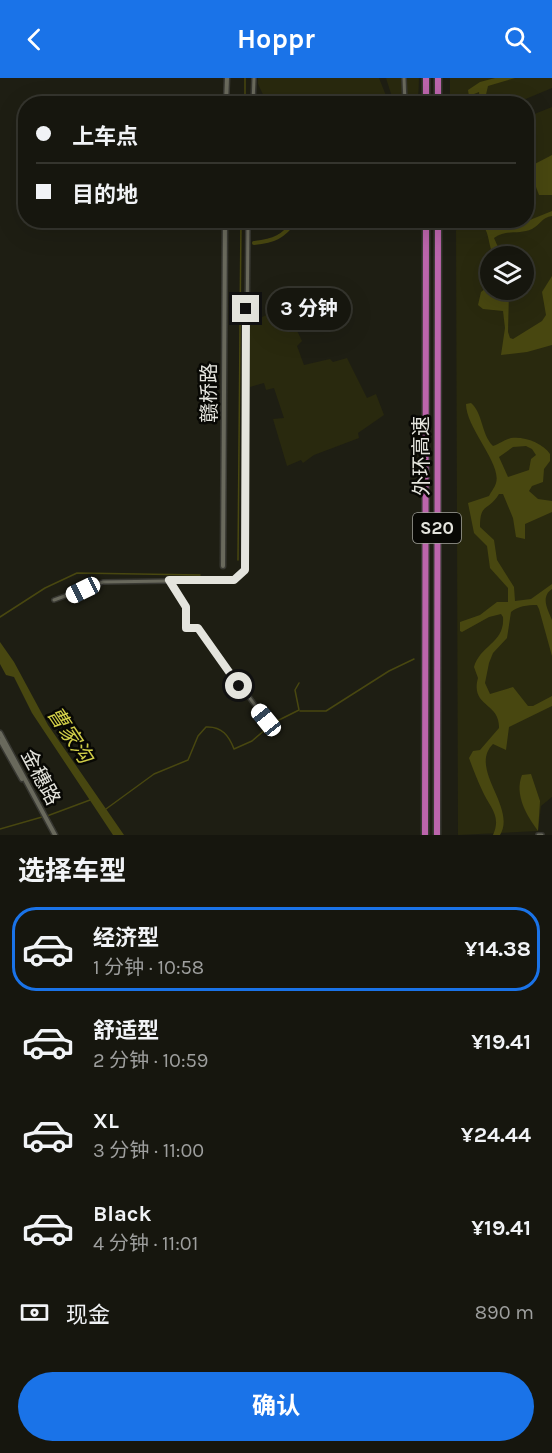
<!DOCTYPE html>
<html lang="zh">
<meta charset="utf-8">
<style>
:root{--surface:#16160e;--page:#1f1f17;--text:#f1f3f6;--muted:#9e9f9e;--line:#35352e;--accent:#1a73e8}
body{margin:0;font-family:Karla,"Noto Sans SC",sans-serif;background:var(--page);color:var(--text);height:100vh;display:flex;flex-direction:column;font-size:22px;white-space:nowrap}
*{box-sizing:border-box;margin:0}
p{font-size:20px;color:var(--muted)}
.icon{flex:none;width:33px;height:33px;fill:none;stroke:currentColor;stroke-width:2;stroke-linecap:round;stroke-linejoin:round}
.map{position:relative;height:757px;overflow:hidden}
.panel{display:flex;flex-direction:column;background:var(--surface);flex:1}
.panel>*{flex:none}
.banner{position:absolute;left:18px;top:18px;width:516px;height:132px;border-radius:24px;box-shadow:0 6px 24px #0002,0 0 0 2px var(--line);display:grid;align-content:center;height:132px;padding:0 18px;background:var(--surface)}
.fabs{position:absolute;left:480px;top:168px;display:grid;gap:12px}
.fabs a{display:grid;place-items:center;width:54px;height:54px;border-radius:50%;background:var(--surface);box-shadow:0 6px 24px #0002,0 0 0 2px var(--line);font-size:30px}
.end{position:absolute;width:27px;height:27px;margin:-14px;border:8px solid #e4e4dd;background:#111;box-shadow:0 0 0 3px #111}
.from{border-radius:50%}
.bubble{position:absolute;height:42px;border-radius:21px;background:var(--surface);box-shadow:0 6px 24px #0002,0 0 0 2px var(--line);font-size:20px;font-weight:700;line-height:42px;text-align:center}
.car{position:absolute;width:18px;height:36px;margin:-18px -9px;border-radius:8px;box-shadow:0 0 4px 2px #0007;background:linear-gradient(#fff 24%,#345 0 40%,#fff 0 76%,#345 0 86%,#fff 0)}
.banner b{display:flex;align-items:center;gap:21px;height:57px;font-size:22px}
.banner b+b{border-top:2px solid var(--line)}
.banner i{width:15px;height:15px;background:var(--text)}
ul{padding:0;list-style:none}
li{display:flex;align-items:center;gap:18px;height:84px;margin:0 12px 9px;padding:0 6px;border:3px solid transparent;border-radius:24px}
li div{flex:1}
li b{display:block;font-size:22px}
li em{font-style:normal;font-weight:700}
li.selected{border-color:var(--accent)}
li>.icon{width:54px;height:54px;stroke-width:1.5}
h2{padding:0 18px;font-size:27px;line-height:72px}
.pay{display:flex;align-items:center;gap:15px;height:66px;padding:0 18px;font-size:22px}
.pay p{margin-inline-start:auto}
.cta{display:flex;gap:12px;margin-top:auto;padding:12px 18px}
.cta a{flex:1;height:69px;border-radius:36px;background:var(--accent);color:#fff;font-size:24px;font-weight:700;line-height:69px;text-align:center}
header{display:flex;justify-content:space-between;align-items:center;height:78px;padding:0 18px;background:var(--accent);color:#fff;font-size:27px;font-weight:700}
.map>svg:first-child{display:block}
</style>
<header><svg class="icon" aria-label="back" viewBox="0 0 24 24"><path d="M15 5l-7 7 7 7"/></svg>Hoppr<svg class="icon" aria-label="search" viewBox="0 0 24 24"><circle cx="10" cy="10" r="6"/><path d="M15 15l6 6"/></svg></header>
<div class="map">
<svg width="552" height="757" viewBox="0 0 552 757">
<rect width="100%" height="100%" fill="#1e1e13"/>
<g fill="#29290e" fill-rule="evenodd">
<polygon points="258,0 379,0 389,25 267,25 258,6"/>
<polygon points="386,0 419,0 418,25 394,25"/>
<polygon points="450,0 552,0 552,10 516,25 450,25"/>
<path d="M552 29V719L541 728 538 753 458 757 456 143 526 142 527 39ZM490 178H524V212H490Z"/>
<polygon points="285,228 302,263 297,268 304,287 330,281 333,284 347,280 367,320 376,316 384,337 358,355 359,360 314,377 303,385 301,382 287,388 273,341 284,340 274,310 266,312 264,305 250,309 250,245"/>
</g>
<g fill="#484710" fill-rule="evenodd">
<polygon points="495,0 515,0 488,8 484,25 480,25 479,14 469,18 468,12 480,4"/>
<polygon points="552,77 552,117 539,117 536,109 527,105 527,90"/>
<path d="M552 133V138C542 139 540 147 532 151 519 157 506 151 494 160L502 178H494C487 166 491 152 478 143H486L492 150 504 149 507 143 515 148Z"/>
<polygon points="552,198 552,267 527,274 501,277 505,250 503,233 483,231 478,227 481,214 490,207 490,212 509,212 508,254 510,260 513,261 542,243 546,237 542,214"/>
<path d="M471 325C483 335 481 356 493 368 499 366 506 361 511 360 524 358 543 365 550 376V383L544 391 543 404 532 408 529 413 538 421 552 423V434L525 446V461L516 459 513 440 503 416H499C488 434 480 424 480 449L494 462 497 482 514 509 515 523 531 521 552 506V511C540 519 548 532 552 542 552 551 552 568 552 578L539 531 537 527C527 527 518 528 511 534L507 560 493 575 489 585 485 605 490 616 513 609 528 628H533L552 618V628L509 649 506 672 493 666C468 691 517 729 500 757H493C502 737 489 729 482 712 477 701 473 691 469 680L473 673 480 672 499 650C500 624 470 629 478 600L474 589C480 567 505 565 503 539L501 536 489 539 462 554 460 553V544L480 537 497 524H508V510L490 490 487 468 474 455 468 425 489 418C491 414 495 409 496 405 502 386 466 350 466 326ZM526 368 532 371 536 377 531 381 529 392 508 399 499 379 513 369Z"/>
<polygon points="0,564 14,584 48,647 124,757 113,757 32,635 14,599 6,597 0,586"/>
<path d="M531 696 540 723 538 753C527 738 514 717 522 697Z"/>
</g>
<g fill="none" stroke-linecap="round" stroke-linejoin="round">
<g stroke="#484710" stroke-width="1.5">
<polyline points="259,20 261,26"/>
<polyline points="245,26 245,0"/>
<polyline points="238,482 241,142"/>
<polyline points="0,539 45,510 77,495 200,497"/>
<polyline points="300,633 326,633 389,593 414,581"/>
<path d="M106 731 154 696 188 682 198 658 206 649C222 648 229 658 234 671L252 663 273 645 299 632 295 612 299 605"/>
<polyline points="47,738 90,722"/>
<polyline points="0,751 42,739"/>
</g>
<path stroke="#484710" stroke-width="4" d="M254 165C274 163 283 159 296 142"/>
<defs>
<g id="minor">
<polyline points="404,0 405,26"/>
<polyline points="253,26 254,0"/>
<polyline points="169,503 186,529 186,550 198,550 266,642"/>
<polyline points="54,522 103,504 234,502 245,492 248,142"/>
<polyline points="538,757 542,757"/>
</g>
<g id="tertiary">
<polyline points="226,26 227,0"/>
<polyline points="223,488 225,142"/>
<polyline points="0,655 55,757"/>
<polyline points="0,662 22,701"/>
</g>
<g id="motorway">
<polyline points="426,26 426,0"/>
<polyline points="438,26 438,0"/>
<polyline points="425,757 426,142"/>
<polyline points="437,757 438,142"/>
</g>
</defs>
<use href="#minor" stroke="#383832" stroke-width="6"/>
<use href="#tertiary" stroke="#383832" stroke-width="7"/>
<use href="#motorway" stroke="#383832" stroke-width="9"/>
<use href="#minor" stroke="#69695c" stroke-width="3"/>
<use href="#tertiary" stroke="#69695c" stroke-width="4"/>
<use href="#motorway" stroke="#bc65ac" stroke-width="6"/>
</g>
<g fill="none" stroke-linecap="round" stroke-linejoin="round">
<polyline stroke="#e4e4dd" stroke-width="8" points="239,608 198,550 186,550 186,529 169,502 234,502 245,492 246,231"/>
</g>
<g text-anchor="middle" stroke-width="5" stroke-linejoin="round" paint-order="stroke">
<rect fill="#080804" stroke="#a2a29c" stroke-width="1.5" x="413" y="435" width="48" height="30" rx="4.5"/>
<g font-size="18" font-weight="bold" fill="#e4e4dd">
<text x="437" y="456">S20</text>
</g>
<g font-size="20" fill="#e4e4dd" stroke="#080804">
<text transform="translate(209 315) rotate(-90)" y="7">赣桥路</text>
<text transform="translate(421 378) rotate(-90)" y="7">外环高速</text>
<text transform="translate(41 699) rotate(62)" y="7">金穗路</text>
</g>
<g font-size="21" font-style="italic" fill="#d1ce48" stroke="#080804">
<text transform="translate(70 657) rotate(56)" y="7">曹家沟</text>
</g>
</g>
</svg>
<div class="fabs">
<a><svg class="icon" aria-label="layers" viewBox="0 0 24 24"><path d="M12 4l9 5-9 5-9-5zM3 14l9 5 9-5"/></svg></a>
</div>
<i class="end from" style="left:239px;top:608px"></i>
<i class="end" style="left:246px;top:231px"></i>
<div class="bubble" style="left:267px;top:210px;width:84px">3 分钟</div>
<i class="car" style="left:83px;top:512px;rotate:244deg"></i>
<i class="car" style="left:266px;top:642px;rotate:321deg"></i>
<div class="banner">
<b><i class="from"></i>上车点</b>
<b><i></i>目的地</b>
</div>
</div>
<section class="panel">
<h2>选择车型</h2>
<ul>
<li class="selected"><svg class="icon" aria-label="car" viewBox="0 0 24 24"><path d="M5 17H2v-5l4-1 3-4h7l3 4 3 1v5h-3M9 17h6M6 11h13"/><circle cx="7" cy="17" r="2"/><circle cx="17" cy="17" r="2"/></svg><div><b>经济型</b><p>1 分钟 · 10:58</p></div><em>¥14.38</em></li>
<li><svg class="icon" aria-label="car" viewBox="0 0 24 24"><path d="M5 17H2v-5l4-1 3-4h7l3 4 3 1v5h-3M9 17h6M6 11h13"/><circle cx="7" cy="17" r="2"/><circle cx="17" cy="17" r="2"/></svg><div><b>舒适型</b><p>2 分钟 · 10:59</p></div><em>¥19.41</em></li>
<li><svg class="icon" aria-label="car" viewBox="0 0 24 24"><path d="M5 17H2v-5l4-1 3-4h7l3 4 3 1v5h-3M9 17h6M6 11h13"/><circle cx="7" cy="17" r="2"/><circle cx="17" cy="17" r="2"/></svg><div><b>XL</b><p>3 分钟 · 11:00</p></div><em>¥24.44</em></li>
<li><svg class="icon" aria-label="car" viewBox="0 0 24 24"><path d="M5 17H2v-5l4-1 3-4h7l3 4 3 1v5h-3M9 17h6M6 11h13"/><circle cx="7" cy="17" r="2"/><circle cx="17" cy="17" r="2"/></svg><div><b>Black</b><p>4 分钟 · 11:01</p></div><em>¥19.41</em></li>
</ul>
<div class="pay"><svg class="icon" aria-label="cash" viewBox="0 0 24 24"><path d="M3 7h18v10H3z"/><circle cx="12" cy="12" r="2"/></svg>现金<p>890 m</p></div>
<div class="cta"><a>确认</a></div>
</section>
